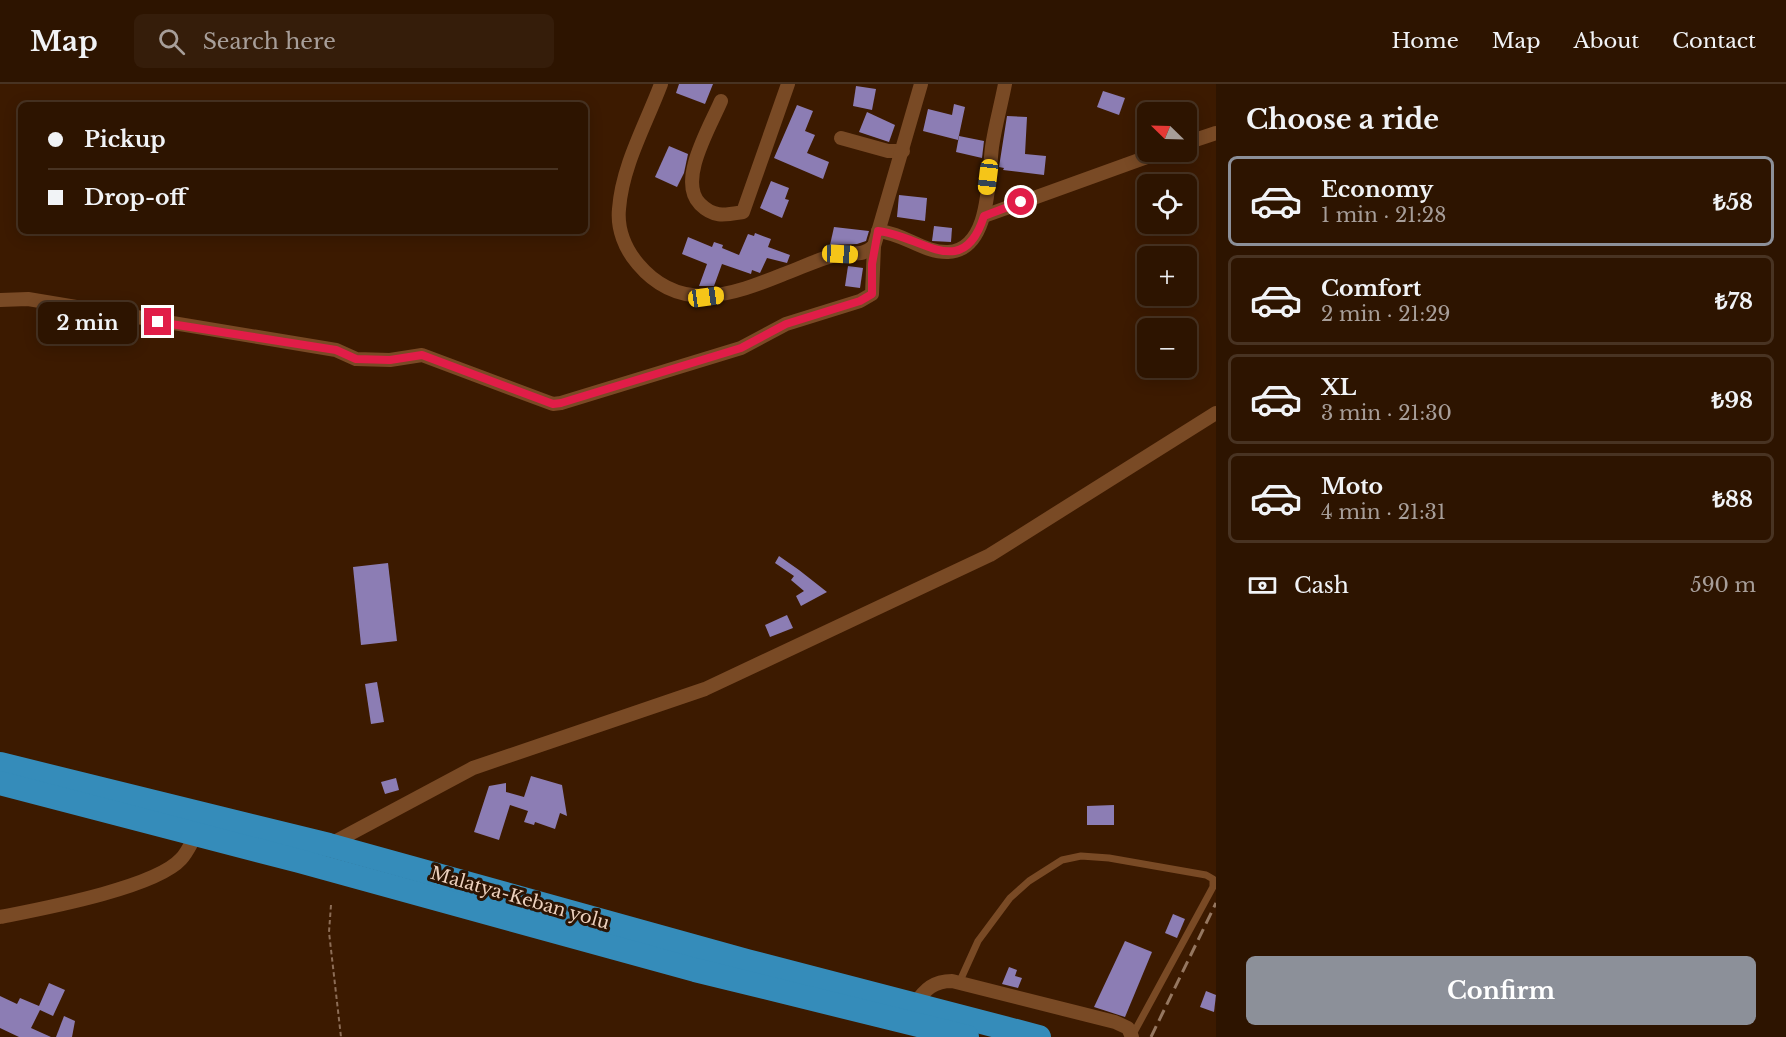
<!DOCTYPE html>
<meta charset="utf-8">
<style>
:root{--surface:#2d1400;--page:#351d0a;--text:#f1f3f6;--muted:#a79e99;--line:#483322;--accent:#8c9099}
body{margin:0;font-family:"Libre Baskerville",serif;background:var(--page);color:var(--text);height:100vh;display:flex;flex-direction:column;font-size:22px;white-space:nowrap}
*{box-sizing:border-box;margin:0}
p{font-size:20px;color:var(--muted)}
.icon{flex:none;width:33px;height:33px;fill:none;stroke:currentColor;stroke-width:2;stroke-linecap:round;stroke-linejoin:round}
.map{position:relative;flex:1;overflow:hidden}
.sheet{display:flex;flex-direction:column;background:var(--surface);width:570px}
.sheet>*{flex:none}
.banner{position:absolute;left:18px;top:18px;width:570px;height:132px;border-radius:9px;box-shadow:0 3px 15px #0003,0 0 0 2px var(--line);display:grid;align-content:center;height:132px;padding:0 30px;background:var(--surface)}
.needle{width:39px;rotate:293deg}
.buttons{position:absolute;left:1137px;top:18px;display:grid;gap:12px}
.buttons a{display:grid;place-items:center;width:60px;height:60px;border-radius:9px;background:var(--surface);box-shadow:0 3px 15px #0003,0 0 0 2px var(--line);font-size:30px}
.end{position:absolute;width:27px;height:27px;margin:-14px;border:8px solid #e11d48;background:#fff;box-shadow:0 0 0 3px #fff}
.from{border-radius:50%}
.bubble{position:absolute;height:42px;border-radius:9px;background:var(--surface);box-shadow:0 3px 15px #0003,0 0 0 2px var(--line);font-size:20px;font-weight:700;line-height:42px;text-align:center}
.car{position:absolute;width:18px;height:36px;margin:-18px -9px;border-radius:8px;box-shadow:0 0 4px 2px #0007;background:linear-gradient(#f5c518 24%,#345 0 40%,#f5c518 0 76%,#345 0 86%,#f5c518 0)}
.banner b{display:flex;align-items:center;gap:21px;height:57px;font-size:22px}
.banner b+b{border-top:2px solid var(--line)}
.banner i{width:15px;height:15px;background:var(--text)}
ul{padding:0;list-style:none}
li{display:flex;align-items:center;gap:18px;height:90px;margin:0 12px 9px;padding:0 18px;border:3px solid var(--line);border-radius:9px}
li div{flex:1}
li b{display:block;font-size:22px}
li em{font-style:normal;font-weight:700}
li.on{border-color:var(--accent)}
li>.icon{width:54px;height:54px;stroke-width:1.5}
h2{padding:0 30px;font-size:27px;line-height:72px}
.pay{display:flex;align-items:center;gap:15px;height:66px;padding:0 30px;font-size:22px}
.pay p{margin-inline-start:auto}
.button{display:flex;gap:12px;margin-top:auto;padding:12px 30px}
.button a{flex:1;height:69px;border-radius:9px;background:var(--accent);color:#fff;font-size:24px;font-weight:700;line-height:69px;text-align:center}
header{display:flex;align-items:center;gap:36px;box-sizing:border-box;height:84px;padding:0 30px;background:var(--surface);border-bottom:2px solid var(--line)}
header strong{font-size:28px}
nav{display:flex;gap:33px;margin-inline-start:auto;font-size:21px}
.search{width:420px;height:54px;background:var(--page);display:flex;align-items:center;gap:15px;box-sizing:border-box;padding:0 21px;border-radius:9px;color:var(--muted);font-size:22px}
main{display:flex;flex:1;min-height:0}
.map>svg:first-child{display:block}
</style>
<header>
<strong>Map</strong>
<div class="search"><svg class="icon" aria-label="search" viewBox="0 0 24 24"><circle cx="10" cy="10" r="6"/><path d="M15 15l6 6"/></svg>Search here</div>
<nav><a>Home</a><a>Map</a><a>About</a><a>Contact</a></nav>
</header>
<main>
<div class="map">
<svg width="1216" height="953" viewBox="0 0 1216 953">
<rect width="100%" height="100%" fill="#3c1a00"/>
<g fill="#8c7db4">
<polygon points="679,0 713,0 705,20 676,9"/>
<polygon points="856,2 876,5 872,26 853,22"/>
<polygon points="1103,7 1125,14 1119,31 1097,23"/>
<polygon points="954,20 965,23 958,56 923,47 928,25 952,31"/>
<polygon points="797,21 813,27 805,47 815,51 807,69 829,78 823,95 774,74"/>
<polygon points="867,28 895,41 889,58 859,48"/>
<polygon points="1007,32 1027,33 1025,70 1046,72 1044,91 1003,86 1004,84 999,83"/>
<polygon points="959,52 984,57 982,74 956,68"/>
<polygon points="669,62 688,70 684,89 677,103 655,93"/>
<polygon points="771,97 789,104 785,115 789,116 782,134 760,124"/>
<polygon points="899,111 927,114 925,137 897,133"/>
<polygon points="934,142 952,144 951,158 932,157"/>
<polygon points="834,143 869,147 866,157 857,160 830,161"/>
<polygon points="755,149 771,155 768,163 790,171 787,179 767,174 760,189 752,186 751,190 722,180 714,202 699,202 707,180 682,170 688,153 712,163 714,158 723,161 722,164 739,171 748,150 754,152"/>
<polygon points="848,182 863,184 860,204 845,202"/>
<polygon points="779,472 799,486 827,508 801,522 796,512 804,507 791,496 794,492 775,479"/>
<polygon points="388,479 397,557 361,561 353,483"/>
<polygon points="787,531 793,544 770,553 765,541"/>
<polygon points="377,598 384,638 371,640 365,600"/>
<polygon points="531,692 562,701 567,732 560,729 555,745 535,738 534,741 524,738 528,727 510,721 499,756 474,748 489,702 506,699 506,708 524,713"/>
<polygon points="396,694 399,706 385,710 381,698"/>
<polygon points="1114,721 1114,741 1087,741 1087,722"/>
<polygon points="1173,830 1185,835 1177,854 1165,849"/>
<polygon points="1125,857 1152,868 1125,933 1094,923"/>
<polygon points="1009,883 1017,886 1015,892 1022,894 1018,904 1002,900"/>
<polygon points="49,899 65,906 53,932 40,926 31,944 51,953 19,953 0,944 0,912 17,920 20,914 39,922"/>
<polygon points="1206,907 1216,911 1214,928 1200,923"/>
<polygon points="64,932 75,937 72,953 56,953"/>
</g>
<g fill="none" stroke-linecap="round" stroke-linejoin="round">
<polyline stroke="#8c6d56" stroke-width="2" stroke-dasharray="4.5 3" stroke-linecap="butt" points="331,821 329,848 341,953"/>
<polyline stroke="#794a25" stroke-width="7" points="959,899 978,857 1010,814 1029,797 1062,776 1081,772 1109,774 1206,791 1213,795 1213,803 1132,952"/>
<g stroke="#794a25" stroke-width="14">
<path d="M661 0C646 40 622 82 619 125 617 145 625 165 638 180 680 230 732 211 784 190 801 184 822 173 840 170 854 168 862 173 874 162"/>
<path d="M721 17C710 43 677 97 700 120 714 134 725 131 743 128L788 0"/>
<polyline points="841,54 888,67 903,67"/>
<polyline points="1186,59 1216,49"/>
<polyline points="984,132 1161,68"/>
<path d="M878 147C903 149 924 169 948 168 991 166 988 94 992 63 995 42 1001 21 1005 0"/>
<polyline points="0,216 28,215 336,266 356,275 390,276 422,271 553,320 561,319 741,264 786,240 860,217 872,210 874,162 921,0"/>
<polyline points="329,761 473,684 705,605 990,471 1216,329"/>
<path d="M0 833C40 825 155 804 181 775 187 769 191 759 196 751"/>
<path d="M915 920C925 905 934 897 952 897L1115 938 1128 944 1132 953"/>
</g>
<g stroke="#358cba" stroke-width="24">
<polyline points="0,680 329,761 747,877 1039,953"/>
<polyline points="0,699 299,777 695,886 967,953"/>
</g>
<polyline stroke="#957760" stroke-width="3" stroke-dasharray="12 6" stroke-linecap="butt" points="1151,953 1216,819"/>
</g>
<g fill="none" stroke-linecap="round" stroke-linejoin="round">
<path stroke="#e11d48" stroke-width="8" d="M158 238 336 266 356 275 390 276 422 271 553 320 561 319 741 264 786 240 860 217 872 210V180L878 147C921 151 963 199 984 132L1021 118"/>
</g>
<g text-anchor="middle" stroke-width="6" stroke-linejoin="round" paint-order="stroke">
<g font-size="18" fill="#ecd0bd" stroke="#2c1403">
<text transform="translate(520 814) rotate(16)" y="6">Malatya-Keban yolu</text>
</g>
</g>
</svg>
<div class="buttons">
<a><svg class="needle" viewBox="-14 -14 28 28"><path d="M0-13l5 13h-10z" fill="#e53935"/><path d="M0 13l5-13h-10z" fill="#a79e99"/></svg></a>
<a><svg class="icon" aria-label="locate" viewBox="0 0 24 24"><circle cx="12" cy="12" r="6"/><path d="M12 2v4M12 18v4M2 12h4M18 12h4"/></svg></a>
<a>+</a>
<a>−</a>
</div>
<i class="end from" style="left:1021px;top:118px"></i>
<i class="end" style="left:158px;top:238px"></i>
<div class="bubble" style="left:38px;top:218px;width:99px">2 min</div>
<i class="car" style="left:988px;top:93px;rotate:187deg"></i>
<i class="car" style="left:840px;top:170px;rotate:93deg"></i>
<i class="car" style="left:706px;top:213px;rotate:82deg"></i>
<div class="banner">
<b><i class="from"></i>Pickup</b>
<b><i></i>Drop-off</b>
</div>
</div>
<section class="sheet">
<h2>Choose a ride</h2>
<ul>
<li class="on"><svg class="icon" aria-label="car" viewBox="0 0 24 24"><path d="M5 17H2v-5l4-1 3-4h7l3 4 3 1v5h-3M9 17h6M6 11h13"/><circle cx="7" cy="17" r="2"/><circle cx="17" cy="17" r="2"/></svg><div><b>Economy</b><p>1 min · 21:28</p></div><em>₺58</em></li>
<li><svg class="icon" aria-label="car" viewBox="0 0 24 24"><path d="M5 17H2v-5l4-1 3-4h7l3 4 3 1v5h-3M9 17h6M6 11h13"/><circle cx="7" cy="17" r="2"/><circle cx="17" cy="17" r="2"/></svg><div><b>Comfort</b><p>2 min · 21:29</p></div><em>₺78</em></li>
<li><svg class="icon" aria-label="car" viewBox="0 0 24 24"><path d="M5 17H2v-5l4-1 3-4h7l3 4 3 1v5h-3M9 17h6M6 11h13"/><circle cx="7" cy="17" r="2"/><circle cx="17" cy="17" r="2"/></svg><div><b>XL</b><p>3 min · 21:30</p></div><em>₺98</em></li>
<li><svg class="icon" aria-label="car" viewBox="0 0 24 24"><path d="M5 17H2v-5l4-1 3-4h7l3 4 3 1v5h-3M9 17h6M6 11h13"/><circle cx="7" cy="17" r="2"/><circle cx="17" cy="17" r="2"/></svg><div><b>Moto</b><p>4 min · 21:31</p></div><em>₺88</em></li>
</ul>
<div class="pay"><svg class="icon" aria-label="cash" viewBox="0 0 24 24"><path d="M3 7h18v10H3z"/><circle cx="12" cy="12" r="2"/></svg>Cash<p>590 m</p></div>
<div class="button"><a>Confirm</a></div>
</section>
</main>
